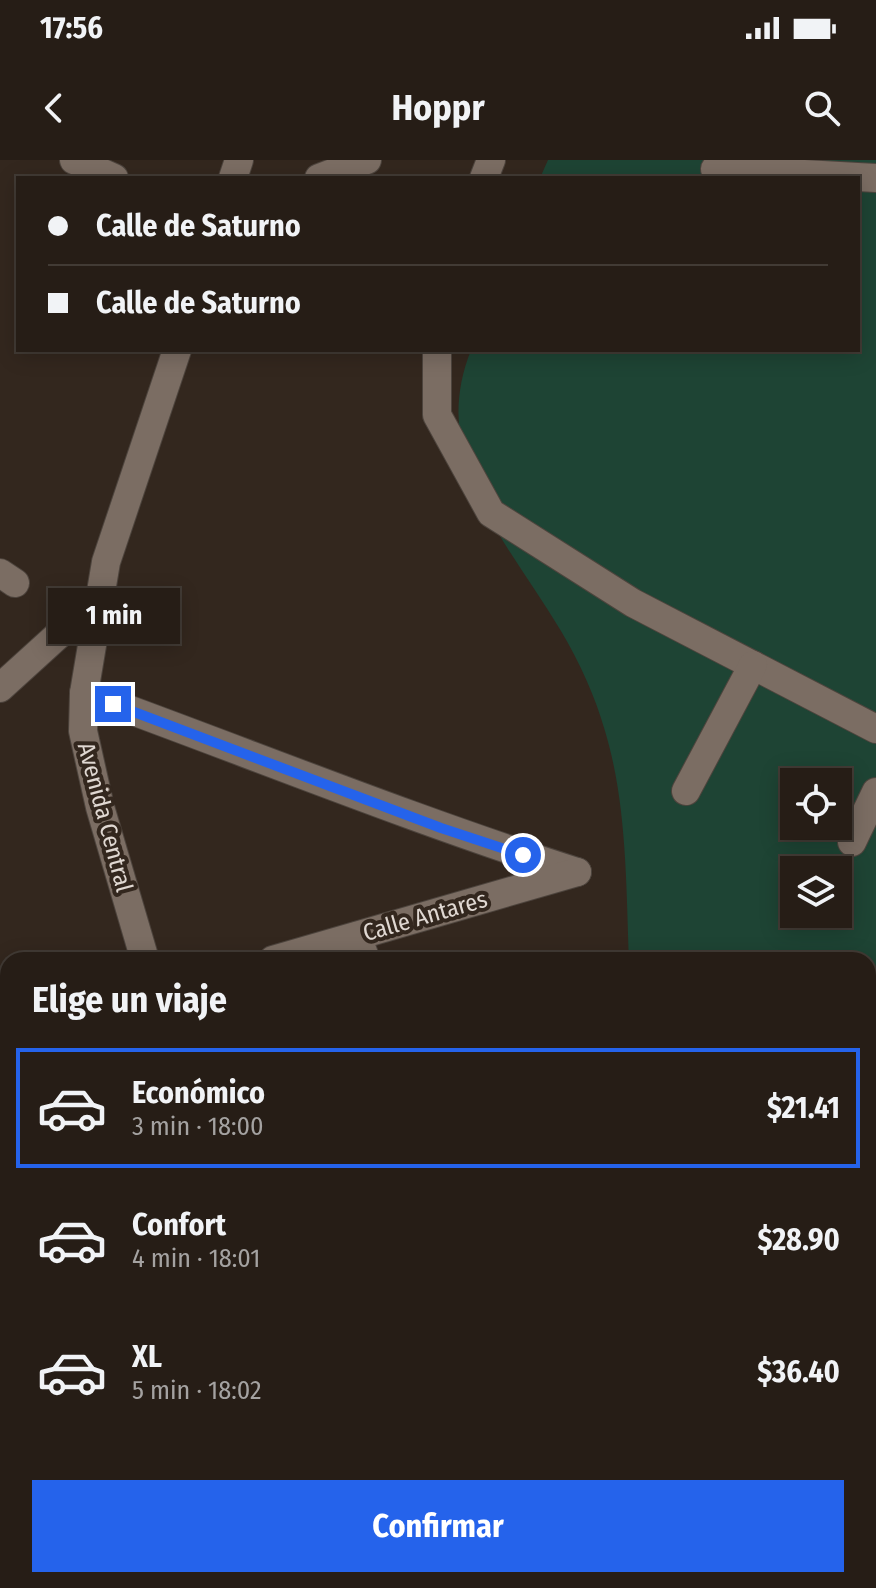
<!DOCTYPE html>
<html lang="es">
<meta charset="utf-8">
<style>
:root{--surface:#261d16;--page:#322a23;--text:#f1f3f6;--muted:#a4a2a1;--line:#423b35;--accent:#2563eb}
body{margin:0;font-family:"Fira Sans Condensed",sans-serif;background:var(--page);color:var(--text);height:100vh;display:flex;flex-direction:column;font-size:30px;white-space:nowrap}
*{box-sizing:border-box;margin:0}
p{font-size:26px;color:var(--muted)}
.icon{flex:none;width:44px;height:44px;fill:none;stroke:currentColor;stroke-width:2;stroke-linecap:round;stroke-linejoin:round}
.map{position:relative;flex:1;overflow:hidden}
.panel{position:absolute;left:0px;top:792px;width:876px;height:636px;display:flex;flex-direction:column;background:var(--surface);border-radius:24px 24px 0 0;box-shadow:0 4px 20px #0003,0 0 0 2px var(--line)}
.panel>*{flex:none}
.hud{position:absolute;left:16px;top:16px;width:844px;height:176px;border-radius:0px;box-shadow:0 4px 20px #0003,0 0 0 2px var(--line);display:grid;align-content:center;height:176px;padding:0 32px;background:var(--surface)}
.tools{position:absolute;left:780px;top:608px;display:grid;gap:16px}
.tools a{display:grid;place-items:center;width:72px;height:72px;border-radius:0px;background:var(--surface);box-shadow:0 4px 20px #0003,0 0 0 2px var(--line);font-size:40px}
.end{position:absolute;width:36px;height:36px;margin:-18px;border:10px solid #2563eb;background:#fff;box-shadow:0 0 0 4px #fff}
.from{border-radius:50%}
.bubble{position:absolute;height:56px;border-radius:0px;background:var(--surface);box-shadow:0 4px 20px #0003,0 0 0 2px var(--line);font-size:26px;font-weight:700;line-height:56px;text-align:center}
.hud b{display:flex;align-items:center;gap:28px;height:76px;font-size:30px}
.hud b+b{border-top:2px solid var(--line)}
.hud i{width:20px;height:20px;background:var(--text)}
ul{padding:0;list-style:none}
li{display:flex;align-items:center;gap:24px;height:120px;margin:0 16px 12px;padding:0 16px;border:4px solid transparent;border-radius:0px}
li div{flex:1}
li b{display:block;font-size:30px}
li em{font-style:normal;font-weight:700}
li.active{border-color:var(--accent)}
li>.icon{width:72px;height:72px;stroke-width:1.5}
h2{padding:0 32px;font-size:36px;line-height:96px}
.cta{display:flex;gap:16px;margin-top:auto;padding:16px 32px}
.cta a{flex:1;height:92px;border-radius:0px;background:var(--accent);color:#fff;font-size:32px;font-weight:700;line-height:92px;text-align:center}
.status{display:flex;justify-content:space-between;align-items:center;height:56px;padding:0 40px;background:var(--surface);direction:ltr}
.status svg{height:22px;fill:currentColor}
header{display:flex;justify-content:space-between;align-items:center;height:104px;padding:0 32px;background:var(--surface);font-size:36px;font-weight:700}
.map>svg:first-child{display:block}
</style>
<div class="status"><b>17:56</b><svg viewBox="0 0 49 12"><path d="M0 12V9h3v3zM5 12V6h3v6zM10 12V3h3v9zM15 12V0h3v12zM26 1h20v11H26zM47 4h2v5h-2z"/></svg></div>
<header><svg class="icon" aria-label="back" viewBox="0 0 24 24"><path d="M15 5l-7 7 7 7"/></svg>Hoppr<svg class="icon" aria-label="search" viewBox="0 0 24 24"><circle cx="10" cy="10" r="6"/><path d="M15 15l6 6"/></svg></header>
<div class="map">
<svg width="876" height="1428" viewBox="0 0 876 1428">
<rect width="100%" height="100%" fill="#33271e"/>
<path fill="#1e4434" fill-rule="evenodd" d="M548 0H876V1428H419L424 1420H868V800H629C626 724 627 644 605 571 595 536 580 503 561 471 509 384 427 300 471 190H858V18H540ZM794 622H838V666H794ZM794 710H838V754H794Z"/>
<polygon fill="#3c6451" points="75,1420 561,1420 569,1428 79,1428"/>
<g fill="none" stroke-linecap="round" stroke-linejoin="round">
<defs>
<g id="minor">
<polyline points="74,0 114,18"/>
<polyline points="715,9 876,18"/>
<polyline points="233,18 239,0"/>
<polyline points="319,18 367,0"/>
<polyline points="484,18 491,0"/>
<polyline points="437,190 437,255 491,353 633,443 876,569"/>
<polyline points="0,413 15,423"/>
<polyline points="0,528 99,438"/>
<path d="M84 533C249 593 411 659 577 712"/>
<polyline points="686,631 753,505"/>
<polyline points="852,682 876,632"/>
<polyline points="357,776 366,800"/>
<polyline points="145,800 100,647 83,571 84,533 106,402 177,190"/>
<polyline points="273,800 577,712"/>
<polyline points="868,884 876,887"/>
<polyline points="0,895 8,892"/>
<polyline points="868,988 876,965"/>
<polyline points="0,1089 8,1114"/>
<polyline points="0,1205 8,1202"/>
<polyline points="0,1317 8,1361"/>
<polyline points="27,1420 32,1428"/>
<polyline points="614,1420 627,1428"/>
<polyline points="735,1420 736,1428"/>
<polyline points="666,1428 673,1420"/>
</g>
</defs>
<use href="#minor" stroke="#4d443d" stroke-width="30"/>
<use href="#minor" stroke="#7b6d63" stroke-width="28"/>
</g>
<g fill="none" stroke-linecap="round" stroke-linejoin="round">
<polyline stroke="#2563eb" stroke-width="10" points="113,544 441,668 523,695"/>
</g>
<g text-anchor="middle" stroke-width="8" stroke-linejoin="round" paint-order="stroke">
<g font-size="24" fill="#e0d8d2" stroke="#33271e">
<text transform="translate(105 657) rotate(75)" y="8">Avenida Central</text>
<text transform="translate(425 756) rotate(-16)" y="8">Calle Antares</text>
</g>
</g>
</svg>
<div class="tools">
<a><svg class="icon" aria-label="locate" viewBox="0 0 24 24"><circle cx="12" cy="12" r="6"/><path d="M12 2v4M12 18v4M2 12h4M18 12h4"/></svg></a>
<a><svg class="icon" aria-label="layers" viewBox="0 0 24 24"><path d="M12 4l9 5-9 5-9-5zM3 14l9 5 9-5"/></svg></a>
</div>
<i class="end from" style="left:523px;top:695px"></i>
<i class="end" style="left:113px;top:544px"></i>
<div class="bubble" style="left:48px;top:428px;width:132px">1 min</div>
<div class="hud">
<b><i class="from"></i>Calle de Saturno</b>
<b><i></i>Calle de Saturno</b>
</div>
<section class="panel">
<h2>Elige un viaje</h2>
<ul>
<li class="active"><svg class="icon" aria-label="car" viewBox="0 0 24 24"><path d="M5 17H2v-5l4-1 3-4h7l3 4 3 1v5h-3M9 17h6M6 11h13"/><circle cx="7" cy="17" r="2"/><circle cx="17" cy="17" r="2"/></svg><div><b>Económico</b><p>3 min · 18:00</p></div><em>$21.41</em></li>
<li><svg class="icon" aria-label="car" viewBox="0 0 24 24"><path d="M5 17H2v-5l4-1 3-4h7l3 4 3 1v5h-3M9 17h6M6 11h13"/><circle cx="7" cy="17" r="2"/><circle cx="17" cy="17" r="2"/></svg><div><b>Confort</b><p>4 min · 18:01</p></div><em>$28.90</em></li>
<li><svg class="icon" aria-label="car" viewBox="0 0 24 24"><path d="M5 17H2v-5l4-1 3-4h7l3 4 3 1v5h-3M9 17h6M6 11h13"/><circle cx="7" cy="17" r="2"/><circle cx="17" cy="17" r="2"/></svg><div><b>XL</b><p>5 min · 18:02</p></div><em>$36.40</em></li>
</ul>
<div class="cta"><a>Confirmar</a></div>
</section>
</div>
